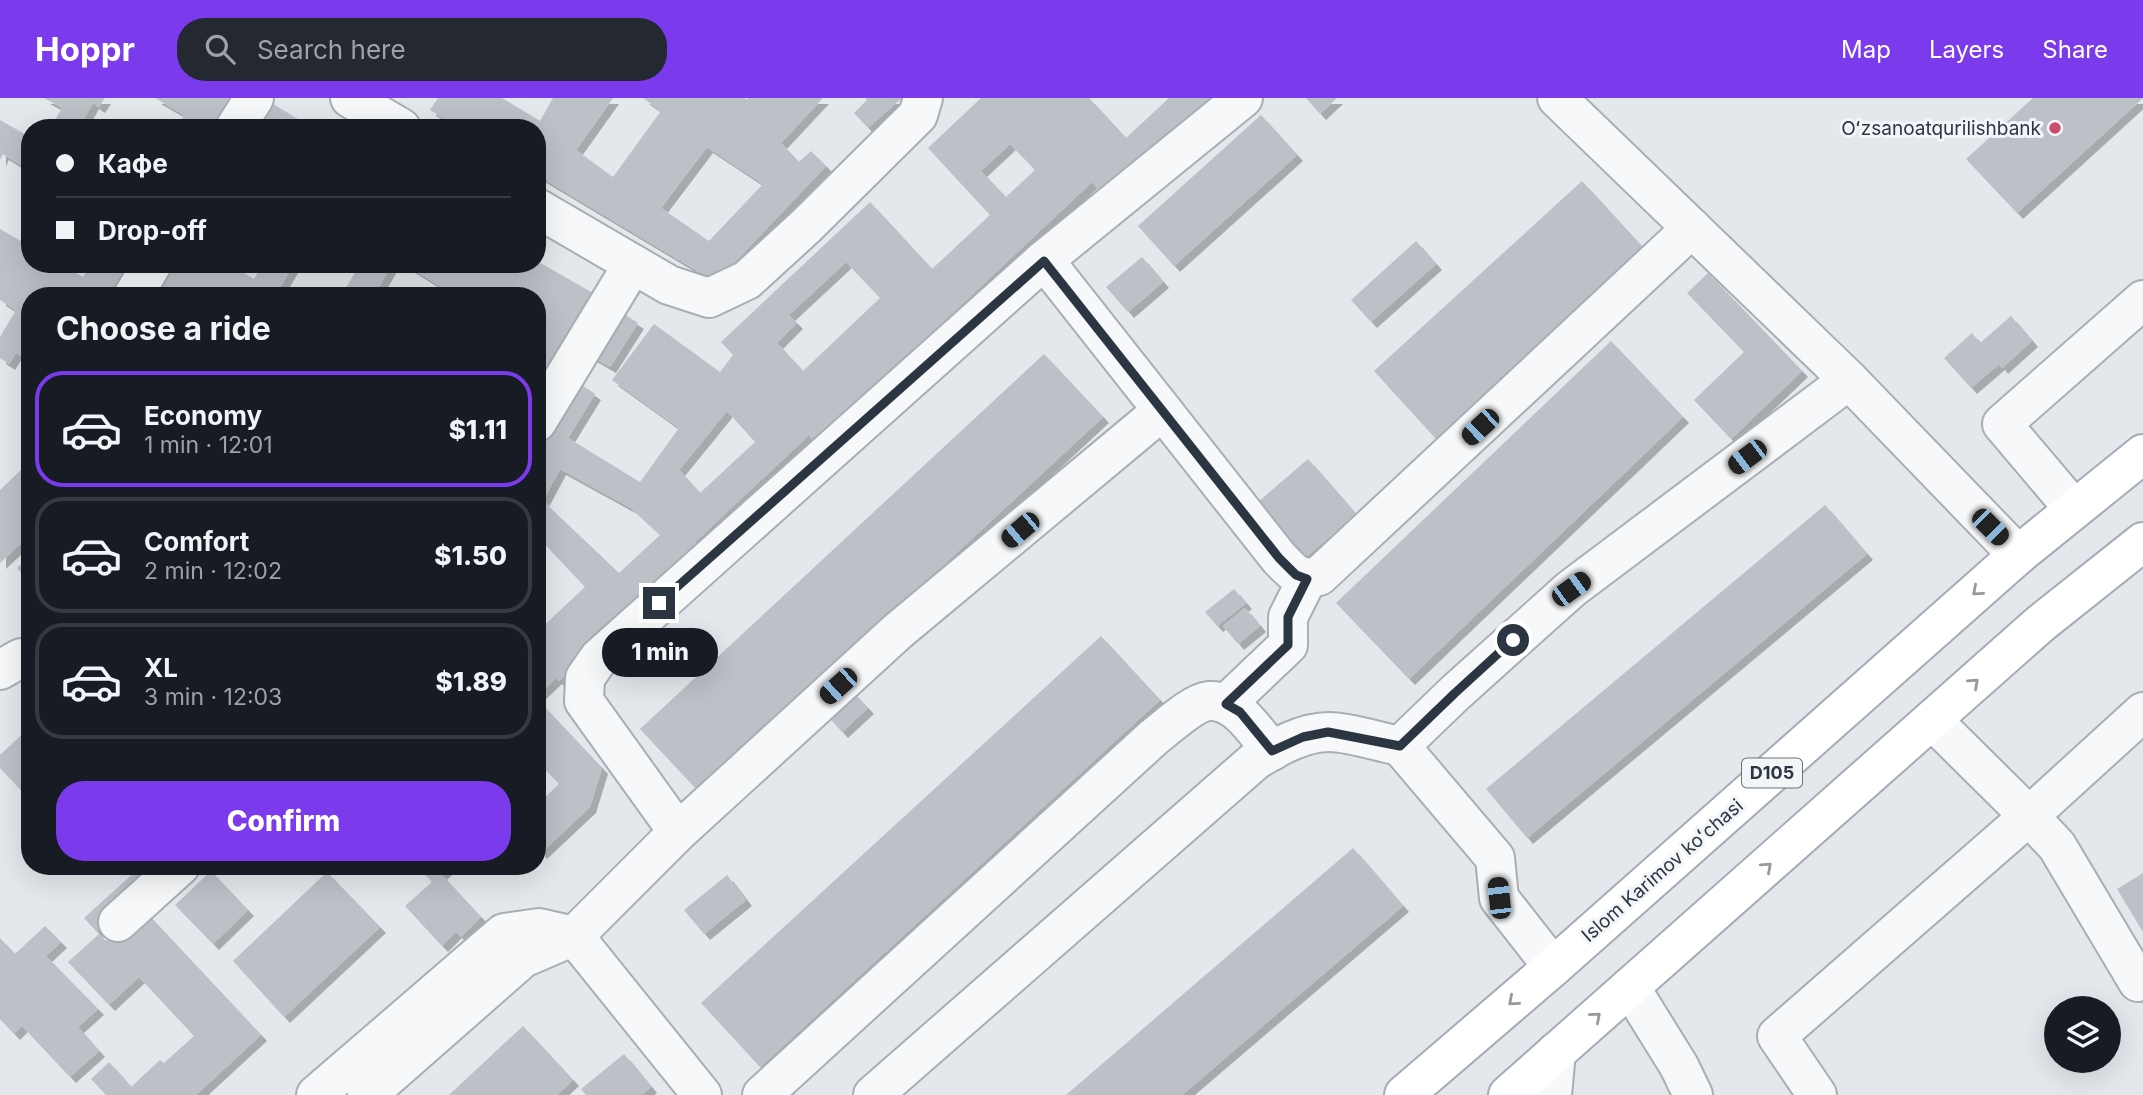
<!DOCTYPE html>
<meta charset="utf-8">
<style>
:root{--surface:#171b24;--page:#242831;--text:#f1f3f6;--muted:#9ea1a6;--line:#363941;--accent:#7c3aed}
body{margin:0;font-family:Inter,sans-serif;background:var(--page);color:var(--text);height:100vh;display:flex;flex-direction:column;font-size:26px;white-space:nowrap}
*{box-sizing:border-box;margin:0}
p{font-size:23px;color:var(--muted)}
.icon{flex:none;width:38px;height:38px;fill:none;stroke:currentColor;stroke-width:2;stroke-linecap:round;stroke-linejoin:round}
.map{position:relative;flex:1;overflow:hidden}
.details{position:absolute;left:21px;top:189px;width:525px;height:588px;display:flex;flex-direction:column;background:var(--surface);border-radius:28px;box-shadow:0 7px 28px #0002}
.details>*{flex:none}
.top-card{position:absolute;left:21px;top:21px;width:525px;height:154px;border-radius:28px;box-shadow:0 7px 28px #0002;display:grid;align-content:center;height:154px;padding:0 35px;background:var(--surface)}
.controls{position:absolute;left:2044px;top:898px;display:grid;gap:14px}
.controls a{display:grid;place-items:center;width:77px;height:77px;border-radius:50%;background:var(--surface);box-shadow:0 7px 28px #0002;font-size:35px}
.end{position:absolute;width:32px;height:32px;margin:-16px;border:9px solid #2c3642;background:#fff;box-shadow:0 0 0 4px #fff}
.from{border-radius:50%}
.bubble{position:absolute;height:49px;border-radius:24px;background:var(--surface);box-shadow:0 7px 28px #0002;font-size:23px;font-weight:800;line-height:49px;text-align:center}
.car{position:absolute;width:21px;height:42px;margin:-21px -10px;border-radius:9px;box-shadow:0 0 5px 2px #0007;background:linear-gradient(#222 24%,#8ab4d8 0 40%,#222 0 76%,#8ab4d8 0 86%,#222 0)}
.top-card b{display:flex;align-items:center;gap:24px;height:66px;font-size:26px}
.top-card b+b{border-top:2px solid var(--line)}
.top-card i{width:18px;height:18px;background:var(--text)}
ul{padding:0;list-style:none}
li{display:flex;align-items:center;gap:21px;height:116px;margin:0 14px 10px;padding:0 21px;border:4px solid var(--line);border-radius:28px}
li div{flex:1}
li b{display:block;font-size:26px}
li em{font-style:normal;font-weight:800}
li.on{border-color:var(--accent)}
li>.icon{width:63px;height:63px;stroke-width:1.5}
h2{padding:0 35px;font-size:32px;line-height:84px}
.button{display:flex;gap:14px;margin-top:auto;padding:14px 35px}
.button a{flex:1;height:80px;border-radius:28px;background:var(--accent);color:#fff;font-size:28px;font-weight:800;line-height:80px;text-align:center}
header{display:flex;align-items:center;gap:42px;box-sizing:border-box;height:98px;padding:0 35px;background:var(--accent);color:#fff}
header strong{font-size:33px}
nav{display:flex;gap:38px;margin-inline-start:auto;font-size:24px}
.search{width:490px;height:63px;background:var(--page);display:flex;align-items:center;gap:18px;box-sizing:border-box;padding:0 24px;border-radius:28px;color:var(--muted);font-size:26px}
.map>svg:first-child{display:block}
</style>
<header>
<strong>Hoppr</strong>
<div class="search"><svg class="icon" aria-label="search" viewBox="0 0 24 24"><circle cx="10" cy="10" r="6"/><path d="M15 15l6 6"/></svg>Search here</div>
<nav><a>Map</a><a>Layers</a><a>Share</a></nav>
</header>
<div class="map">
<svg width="2143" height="997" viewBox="0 0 2143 997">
<defs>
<filter id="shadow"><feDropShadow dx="6" dy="6" stdDeviation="0" flood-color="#0004"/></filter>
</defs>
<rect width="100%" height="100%" fill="#e4e7eb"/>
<g fill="#bbc1c7" fill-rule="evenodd" filter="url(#shadow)">
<polygon points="44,0 105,0 99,9 93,5 79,30 50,30 62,10"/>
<polygon points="155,0 249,0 232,30 177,30 184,17"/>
<polygon points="263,0 313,30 239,30"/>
<path d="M438 0H502L540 23 553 0H613L576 52 613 79 661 13 643 0H745L747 2 748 0H823L781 45 799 64 811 53 826 68 716 184 537 77V30H459L430 12ZM707 49 763 86 709 143 661 110Z"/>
<polygon points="865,0 902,0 868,30 854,15 867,2"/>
<path d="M981 0H1089L1126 40 1169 0H1219L1109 103 1092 84 815 344 809 337 695 444 701 450 559 583 556 580 537 598V534L585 489 537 438V333L576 283 595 296 568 340 640 384 679 330 612 282 654 226 720 274 733 257 721 244 870 104 932 171 990 117 928 50ZM1010 46 1035 72 1006 99 981 73ZM846 164 880 200 803 273 777 245 797 225 789 217ZM727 313 755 344 700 395 679 372ZM560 371 631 410 660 437 619 475 543 403Z"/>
<polygon points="1306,0 1337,0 1320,16"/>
<polygon points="2033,0 2143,0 2017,115 1966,61"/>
<polygon points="1261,17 1297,57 1174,168 1138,128"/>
<polygon points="0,22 30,39 30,73 3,56 0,62"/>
<polygon points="1582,83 1646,153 1437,342 1374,273"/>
<polygon points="0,131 30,148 30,166 61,166 83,179 91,166 139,166 120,198 30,198 30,263 16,255 9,266 0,260 0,239 16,212 0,202"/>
<polygon points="1416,143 1436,166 1371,224 1351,202"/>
<polygon points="1142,159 1163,184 1128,214 1106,189"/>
<polygon points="537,163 600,199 537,304 537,198 456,198 404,166 537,166"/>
<polygon points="158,166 230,166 254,181 263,166 294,166 275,198 218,198 205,190 201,198 139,198"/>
<polygon points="360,166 392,166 379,189 394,198 341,198"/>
<polygon points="1708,175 1802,273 1731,341 1694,302 1744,254 1687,195"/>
<polygon points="619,213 638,225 610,269 591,258"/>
<polygon points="2011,218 2032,243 2002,270 1999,266 1971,290 1944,260 1972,235 1980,245"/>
<polygon points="1611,243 1683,319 1409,581 1336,505"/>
<polygon points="1044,256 1103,319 699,694 640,631"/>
<polygon points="1308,361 1356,416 1299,465 1251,410"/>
<polygon points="23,370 30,377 30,437 0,465 0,392"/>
<polygon points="1825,407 1867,456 1527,740 1486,691"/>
<polygon points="30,458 30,483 17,470"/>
<polygon points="1234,491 1246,505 1217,528 1205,514"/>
<polygon points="1245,510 1260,528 1238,546 1223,528"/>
<polygon points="1101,538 1160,602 760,969 701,905"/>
<polygon points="849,590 868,610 842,634 824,614"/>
<polygon points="537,601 602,670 590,709 541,755 537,750 537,707 559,686 537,663"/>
<polygon points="30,629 30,702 0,670 0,657"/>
<polygon points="1353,750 1403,808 1182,997 1066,997"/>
<polygon points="417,768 449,768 441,776 481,819 461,839 456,834 442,848 405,808 432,784"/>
<polygon points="138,771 151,785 97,834 84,820"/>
<polygon points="211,773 248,812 213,846 175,807"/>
<polygon points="327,774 380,829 284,919 233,863"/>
<polygon points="2143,775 2143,834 2117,791"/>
<polygon points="727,777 746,802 704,836 684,812"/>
<polygon points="142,810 261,937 196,997 106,997 91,981 109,964 131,989 160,962 164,965 194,938 139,879 109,907 68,864 99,836 106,843"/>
<polygon points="45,828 61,844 46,858 98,911 78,929 99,953 70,979 22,928 14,936 0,921 0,840 15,856"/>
<polygon points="523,928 573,982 557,997 449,997"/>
<polygon points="624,956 651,989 641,997 586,997 581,991"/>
</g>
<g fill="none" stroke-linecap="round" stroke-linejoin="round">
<defs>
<g id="minor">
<polyline points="350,0 401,30"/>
<path d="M1243 0 1044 162 1279 460C1293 474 1298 483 1319 478L1692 130"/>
<polyline points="1557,0 1849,282 2018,457"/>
<polyline points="235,30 254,0"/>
<polyline points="537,110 669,187 709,200 747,182 806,128 918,17 923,0"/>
<polyline points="133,198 152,166"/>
<polyline points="537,324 633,166"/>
<polyline points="2074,411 2002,326 2143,202"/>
<polyline points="0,572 21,560 30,561"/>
<polyline points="1226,606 1288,547 1288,519 1307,481"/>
<polyline points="1932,622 2029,718 2057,748 2138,884"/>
<polyline points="1400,648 1495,760 1499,800 1553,869"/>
<polyline points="678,734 584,603 585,580 599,560 1044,162"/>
<polyline points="118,824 180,768"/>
<polyline points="1630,889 1679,968 1693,997"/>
<polyline points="316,997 504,835 539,830 574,838 702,997"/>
<polyline points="367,997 523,860 574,838 678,734 898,533 1162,313"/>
<path d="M762 997 1154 639C1167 629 1194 604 1209 603 1237 601 1256 635 1272 653"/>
<path d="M873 997 1256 662C1277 649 1303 634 1329 634 1349 634 1379 644 1400 648L1455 595 1571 491 1849 282"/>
<polyline points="1552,997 1556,954"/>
<polyline points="1817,997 1777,938 2029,718 2143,614"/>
</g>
<g id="major">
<polyline points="1404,997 1553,869 2018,457 2143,356"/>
<polyline points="1508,997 2040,526 2143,444"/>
</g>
</defs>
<use href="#minor" stroke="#a9aeb5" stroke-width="42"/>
<use href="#major" stroke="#a3acb6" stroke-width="42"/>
<use href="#minor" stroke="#f6f8f9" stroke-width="38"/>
<use href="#major" stroke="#fff" stroke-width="38"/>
</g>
<defs><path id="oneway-chevron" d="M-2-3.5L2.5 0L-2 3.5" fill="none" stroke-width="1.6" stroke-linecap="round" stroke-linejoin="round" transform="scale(1.75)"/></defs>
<g stroke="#969aa0">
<use href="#oneway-chevron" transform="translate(1977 493) rotate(139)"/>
<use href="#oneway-chevron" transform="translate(1974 585) rotate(-42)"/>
<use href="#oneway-chevron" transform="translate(1767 769) rotate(-42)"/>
<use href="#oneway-chevron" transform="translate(1513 903) rotate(139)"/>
<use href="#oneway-chevron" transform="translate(1596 919) rotate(-41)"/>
</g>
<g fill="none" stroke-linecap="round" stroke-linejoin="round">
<polyline stroke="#2c3642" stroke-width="9" points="659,505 1044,163 1279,460 1296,477 1307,481 1288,519 1288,547 1226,606 1240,614 1272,653 1303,639 1328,634 1400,648 1455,595 1513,542"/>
</g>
<circle fill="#c8506b" stroke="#f3f6f8" stroke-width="2.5" cx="2055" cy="30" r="7"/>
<g text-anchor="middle" stroke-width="6" stroke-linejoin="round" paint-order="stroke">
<rect fill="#f3f6f8" stroke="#687079" stroke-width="2" x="1742" y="660.5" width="60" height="29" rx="5"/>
<g font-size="18" font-weight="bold" fill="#2c3642">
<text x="1772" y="681">D105</text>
</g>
<g font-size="19" fill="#2c3642" stroke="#f3f6f8" text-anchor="end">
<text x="2041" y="37">Oʻzsanoatqurilishbank</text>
</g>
<g font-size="19" fill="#2c3642" stroke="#f3f6f8">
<text transform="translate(1662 772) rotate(-41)" y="7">Islom Karimov koʻchasi</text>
</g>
</g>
</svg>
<div class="controls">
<a><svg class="icon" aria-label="layers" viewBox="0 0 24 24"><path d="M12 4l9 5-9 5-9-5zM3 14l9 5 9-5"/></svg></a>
</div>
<i class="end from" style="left:1513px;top:542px"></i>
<i class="end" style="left:659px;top:505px"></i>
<div class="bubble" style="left:602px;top:530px;width:116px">1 min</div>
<i class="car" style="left:1480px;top:329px;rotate:227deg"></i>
<i class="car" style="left:1747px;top:359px;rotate:233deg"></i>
<i class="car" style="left:1990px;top:429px;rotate:135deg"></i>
<i class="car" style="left:1020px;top:432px;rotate:230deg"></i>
<i class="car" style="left:1571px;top:491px;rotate:54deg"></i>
<i class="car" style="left:838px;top:588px;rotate:228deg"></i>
<i class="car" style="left:1499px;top:800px;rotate:354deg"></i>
<div class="top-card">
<b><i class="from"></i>Кафе</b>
<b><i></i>Drop-off</b>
</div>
<section class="details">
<h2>Choose a ride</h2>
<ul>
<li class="on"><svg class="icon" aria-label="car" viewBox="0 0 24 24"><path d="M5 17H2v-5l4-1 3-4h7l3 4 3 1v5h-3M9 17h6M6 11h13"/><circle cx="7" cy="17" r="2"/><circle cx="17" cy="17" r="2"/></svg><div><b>Economy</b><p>1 min · 12:01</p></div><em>$1.11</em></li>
<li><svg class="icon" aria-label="car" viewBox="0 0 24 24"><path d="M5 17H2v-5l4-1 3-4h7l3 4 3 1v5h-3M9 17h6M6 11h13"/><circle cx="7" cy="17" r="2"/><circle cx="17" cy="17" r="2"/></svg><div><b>Comfort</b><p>2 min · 12:02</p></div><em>$1.50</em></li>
<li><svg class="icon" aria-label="car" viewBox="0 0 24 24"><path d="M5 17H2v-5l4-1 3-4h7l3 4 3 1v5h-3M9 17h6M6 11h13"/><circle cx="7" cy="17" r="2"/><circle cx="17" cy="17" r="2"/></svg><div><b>XL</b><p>3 min · 12:03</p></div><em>$1.89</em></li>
</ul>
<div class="button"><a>Confirm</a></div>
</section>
</div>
